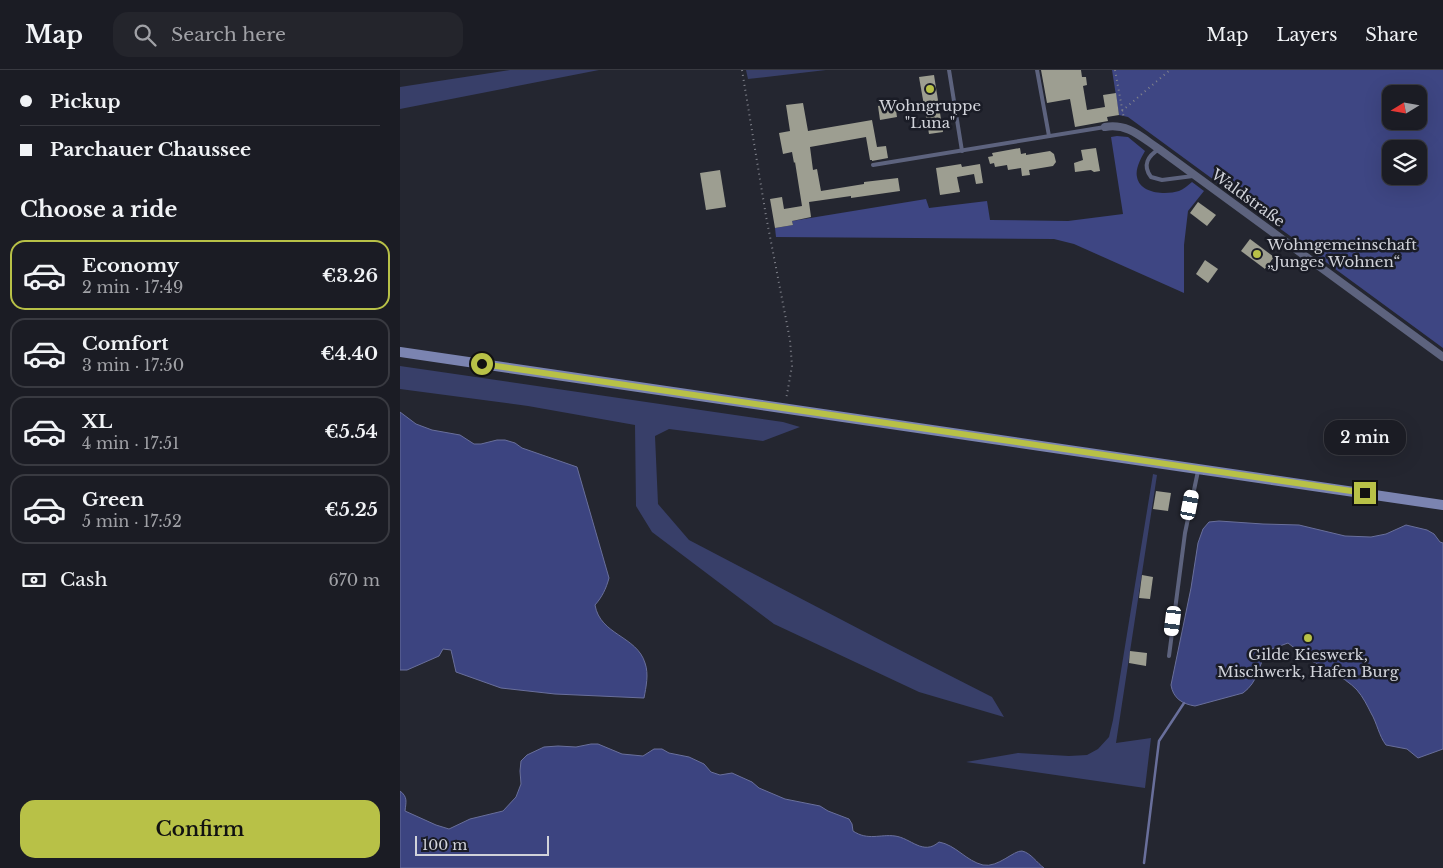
<!DOCTYPE html>
<meta charset="utf-8">
<style>
:root{--surface:#1b1c24;--page:#24252c;--text:#f1f3f6;--muted:#a0a1a6;--line:#393a41;--accent:#b8c147}
body{margin:0;font-family:"Libre Baskerville",serif;background:var(--page);color:var(--text);height:100vh;display:flex;flex-direction:column;font-size:19px;white-space:nowrap}
*{box-sizing:border-box;margin:0}
p{font-size:16px;color:var(--muted)}
.icon{flex:none;width:28px;height:28px;fill:none;stroke:currentColor;stroke-width:2;stroke-linecap:round;stroke-linejoin:round}
.map{position:relative;flex:1;overflow:hidden}
.sheet{display:flex;flex-direction:column;background:var(--surface);width:400px}
.sheet>*{flex:none}
.banner{display:grid;align-content:center;height:110px;padding:0 20px;background:var(--surface)}
.needle{width:32px;rotate:259deg}
.controls{position:absolute;left:982px;top:15px;display:grid;gap:10px}
.controls a{display:grid;place-items:center;width:45px;height:45px;border-radius:10px;background:var(--surface);box-shadow:0 5px 20px #0002,0 0 0 1px var(--line);font-size:25px}
.scale{position:absolute;left:15px;bottom:12px;width:134px;box-sizing:border-box;padding-left:5px;border:2px solid #d1d3da;border-top:0;font-size:14px;line-height:18px;white-space:nowrap;color:#d1d3da;-webkit-text-stroke:4px #1a1c26;paint-order:stroke}
.end{position:absolute;width:22px;height:22px;margin:-11px;border:6px solid #b8c147;background:#111;box-shadow:0 0 0 2px #111}
.from{border-radius:50%}
.bubble{position:absolute;height:35px;border-radius:15px;background:var(--surface);box-shadow:0 5px 20px #0002,0 0 0 1px var(--line);font-size:16px;font-weight:600;line-height:35px;text-align:center}
.car{position:absolute;width:15px;height:30px;margin:-15px -8px;border-radius:6px;box-shadow:0 0 4px 1px #0007;background:linear-gradient(#fff 24%,#345 0 40%,#fff 0 76%,#345 0 86%,#fff 0)}
.banner b{display:flex;align-items:center;gap:18px;height:48px;font-size:19px}
.banner b+b{border-top:1px solid var(--line)}
.banner i{width:12px;height:12px;background:var(--text)}
ul{padding:0;list-style:none}
li{display:flex;align-items:center;gap:15px;height:70px;margin:0 10px 8px;padding:0 10px;border:2px solid var(--line);border-radius:15px}
li div{flex:1}
li b{display:block;font-size:19px}
li em{font-style:normal;font-weight:600}
li.current{border-color:var(--accent)}
li>.icon{width:45px;height:45px;stroke-width:1.5}
h2{padding:0 20px;font-size:22px;line-height:60px}
.pay{display:flex;align-items:center;gap:12px;height:55px;padding:0 20px;font-size:19px}
.pay p{margin-inline-start:auto}
.action{display:flex;gap:10px;margin-top:auto;padding:10px 20px}
.action a{flex:1;height:58px;border-radius:15px;background:var(--accent);color:#111;font-size:20px;font-weight:600;line-height:58px;text-align:center}
header{display:flex;align-items:center;gap:30px;box-sizing:border-box;height:70px;padding:0 25px;background:var(--surface);border-bottom:1px solid var(--line)}
header strong{font-size:24px}
nav{display:flex;gap:28px;margin-inline-start:auto;font-size:18px}
.search{width:350px;height:45px;background:var(--page);display:flex;align-items:center;gap:12px;box-sizing:border-box;padding:0 18px;border-radius:15px;color:var(--muted);font-size:19px}
main{display:flex;flex:1;min-height:0}
.map>svg:first-child{display:block}
</style>
<header>
<strong>Map</strong>
<div class="search"><svg class="icon" aria-label="search" viewBox="0 0 24 24"><circle cx="10" cy="10" r="6"/><path d="M15 15l6 6"/></svg>Search here</div>
<nav><a>Map</a><a>Layers</a><a>Share</a></nav>
</header>
<main>
<section class="sheet">
<div class="banner">
<b><i class="from"></i>Pickup</b>
<b><i></i>Parchauer Chaussee</b>
</div>
<h2>Choose a ride</h2>
<ul>
<li class="current"><svg class="icon" aria-label="car" viewBox="0 0 24 24"><path d="M5 17H2v-5l4-1 3-4h7l3 4 3 1v5h-3M9 17h6M6 11h13"/><circle cx="7" cy="17" r="2"/><circle cx="17" cy="17" r="2"/></svg><div><b>Economy</b><p>2 min · 17:49</p></div><em>€3.26</em></li>
<li><svg class="icon" aria-label="car" viewBox="0 0 24 24"><path d="M5 17H2v-5l4-1 3-4h7l3 4 3 1v5h-3M9 17h6M6 11h13"/><circle cx="7" cy="17" r="2"/><circle cx="17" cy="17" r="2"/></svg><div><b>Comfort</b><p>3 min · 17:50</p></div><em>€4.40</em></li>
<li><svg class="icon" aria-label="car" viewBox="0 0 24 24"><path d="M5 17H2v-5l4-1 3-4h7l3 4 3 1v5h-3M9 17h6M6 11h13"/><circle cx="7" cy="17" r="2"/><circle cx="17" cy="17" r="2"/></svg><div><b>XL</b><p>4 min · 17:51</p></div><em>€5.54</em></li>
<li><svg class="icon" aria-label="car" viewBox="0 0 24 24"><path d="M5 17H2v-5l4-1 3-4h7l3 4 3 1v5h-3M9 17h6M6 11h13"/><circle cx="7" cy="17" r="2"/><circle cx="17" cy="17" r="2"/></svg><div><b>Green</b><p>5 min · 17:52</p></div><em>€5.25</em></li>
</ul>
<div class="pay"><svg class="icon" aria-label="cash" viewBox="0 0 24 24"><path d="M3 7h18v10H3z"/><circle cx="12" cy="12" r="2"/></svg>Cash<p>670 m</p></div>
<div class="action"><a>Confirm</a></div>
</section>
<div class="map">
<svg width="1043" height="798" viewBox="0 0 1043 798">
<rect width="100%" height="100%" fill="#242630"/>
<g fill="#383f69">
<polygon points="110,0 199,0 0,39 0,17"/>
<polygon points="346,0 426,0 348,9"/>
<polygon points="0,296 383,352 400,357 363,371 269,359 255,366 258,434 289,470 488,574 592,627 604,647 519,622 374,554 252,462 236,436 235,355 128,336 0,319"/>
<polygon points="753,404 757,405 716,673 751,668 745,718 566,692 618,683 669,686 687,685 698,679 709,667 713,650"/>
</g>
<g fill="#3e4683" fill-rule="evenodd">
<path d="M712 0H1043V278L728 47 719 45ZM991 24H1019V51H991ZM991 79H1019V106H991Z"/>
<path d="M717 66 728 67 745 81C741 88 735 99 737 107 740 124 766 125 779 121 784 119 788 115 792 112L804 121 788 141 784 175V223L674 174 654 169 376 167 375 158 393 155 392 151 526 129 529 138 587 131 590 150 668 151 723 144 711 67Z"/>
</g>
<g fill="#3c4480" stroke="#696f9b">
<path d="M0 342 16 354 32 360 60 365 74 374H81L97 370H105L115 373 122 378 177 397 209 508C206 519 202 527 195 535 200 565 237 566 245 593 249 604 246 617 244 628L155 624 101 618 56 602 51 580 43 579 39 586 7 600H0Z"/>
<path d="M819 451 863 454 899 455 945 466 971 467 986 464 1006 455 1027 460 1034 464 1040 472 1043 473V679L1018 688 1007 679 986 675C979 666 977 653 971 643 967 635 963 627 957 620 945 607 917 593 901 586L897 580 888 573 866 581C859 596 858 612 843 623L795 636C782 634 773 628 771 615L791 518 798 473 803 459 809 452Z"/>
<path d="M191 674H198L222 684 243 686 254 679H262L269 683 289 687 304 694 311 702 320 705 332 703 352 712 359 718 385 729 420 736 428 741 449 749 452 754 453 761C468 771 480 764 495 766 511 768 523 786 539 772 556 775 566 791 583 795 598 798 614 780 622 781 631 783 637 793 644 798H0V721C8 727 6 732 5 741L36 755 49 759 70 749 103 741 116 727 121 714 120 701 121 691 127 685 144 677 158 676 176 677Z"/>
</g>
<g fill="none" stroke-linecap="round" stroke-linejoin="round">
<polyline stroke="#696f9b" stroke-width="2.5" points="744,793 759,671 784,633"/>
</g>
<g fill="#9d9e91">
<polygon points="641,0 681,0 682,7 686,7 687,15 683,16 687,40 705,37 703,25 716,23 719,45 707,47 708,51 675,57 670,29 647,33"/>
<polygon points="534,5 543,62 529,64 519,7"/>
<polygon points="403,33 408,61 472,50 477,77 486,76 488,88 472,91 472,90 470,90 466,67 410,77 413,100 417,99 421,121 464,114 464,112 498,108 500,121 451,128 451,126 409,132 411,147 392,151 393,155 375,158 370,129 382,127 384,139 402,136 395,92 394,93 392,82 383,84 379,63 390,61 386,35"/>
<polygon points="495,33 497,47 480,50 478,36"/>
<polygon points="620,78 621,84 626,83 626,85 650,81 654,84 656,92 653,96 629,100 630,105 622,106 621,98 608,100 607,95 595,97 594,93 590,94 588,87 593,86 592,83"/>
<polygon points="696,78 700,101 694,102 691,100 675,102 674,93 683,90 681,80"/>
<polygon points="561,94 562,97 580,94 583,113 576,114 574,104 557,107 560,122 540,125 536,98"/>
<polygon points="320,100 326,137 306,140 300,103"/>
<polygon points="798,132 816,145 807,156 790,143"/>
<polygon points="850,169 874,187 865,199 841,181"/>
<polygon points="805,190 818,199 808,213 796,204"/>
<polygon points="756,421 771,423 768,441 753,439"/>
<polygon points="742,505 753,507 750,529 739,528"/>
<polygon points="730,581 747,583 746,596 729,593"/>
</g>
<g fill="none" stroke-linecap="round" stroke-linejoin="round">
<g stroke="#81838c" stroke-width="2" stroke-dasharray="1 4" stroke-linecap="butt">
<polyline points="342,0 366,146 390,270 392,296 386,330"/>
<polyline points="715,0 724,49"/>
<polyline points="722,41 770,0"/>
</g>
<g stroke="#5d637e" stroke-width="4">
<polyline points="549,0 562,81"/>
<polyline points="637,0 649,66"/>
<path d="M759 79C748 86 742 95 751 107L762 110 793 106"/>
<polyline points="473,95 705,57"/>
<polyline points="769,586 785,463 798,401"/>
</g>
<path stroke="#5d637e" stroke-width="8" d="M705 57C728 53 741 67 759 79L1043 287"/>
<polyline stroke="#7b84b1" stroke-width="10" points="0,282 1043,435"/>
</g>
<g fill="none" stroke-linecap="round" stroke-linejoin="round">
<polyline stroke="#b8c147" stroke-width="6" points="82,294 965,423"/>
</g>
<g fill="#b8c147" stroke="#1a1c26" stroke-width="2">
<circle cx="530" cy="19" r="5"/>
<circle cx="857" cy="184" r="5"/>
<circle cx="908" cy="568" r="5"/>
</g>
<g text-anchor="middle" stroke-width="5" stroke-linejoin="round" paint-order="stroke">
<g font-size="15" fill="#d1d3da" stroke="#1a1c26">
<text x="530" y="41">Wohngruppe<tspan x="530" dy="17">"Luna"</tspan></text>
<text x="867" y="180" text-anchor="start">Wohngemeinschaft<tspan x="867" dy="17">„Junges Wohnen“</tspan></text>
<text x="908" y="590">Gilde Kieswerk,<tspan x="908" dy="17">Mischwerk, Hafen Burg</tspan></text>
</g>
<g font-size="15" fill="#d1d3da" stroke="#1a1c26">
<text transform="translate(848 128) rotate(36)" y="5">Waldstraße</text>
</g>
</g>
</svg>
<div class="controls">
<a><svg class="needle" viewBox="-14 -14 28 28"><path d="M0-13l5 13h-10z" fill="#e53935"/><path d="M0 13l5-13h-10z" fill="#a0a1a6"/></svg></a>
<a><svg class="icon" aria-label="layers" viewBox="0 0 24 24"><path d="M12 4l9 5-9 5-9-5zM3 14l9 5 9-5"/></svg></a>
</div>
<div class="scale">100 m</div>
<i class="end from" style="left:82px;top:294px"></i>
<i class="end" style="left:965px;top:423px"></i>
<div class="bubble" style="left:924px;top:350px;width:82px">2 min</div>
<i class="car" style="left:790px;top:435px;rotate:11deg"></i>
<i class="car" style="left:773px;top:551px;rotate:187deg"></i>
</div>
</main>
